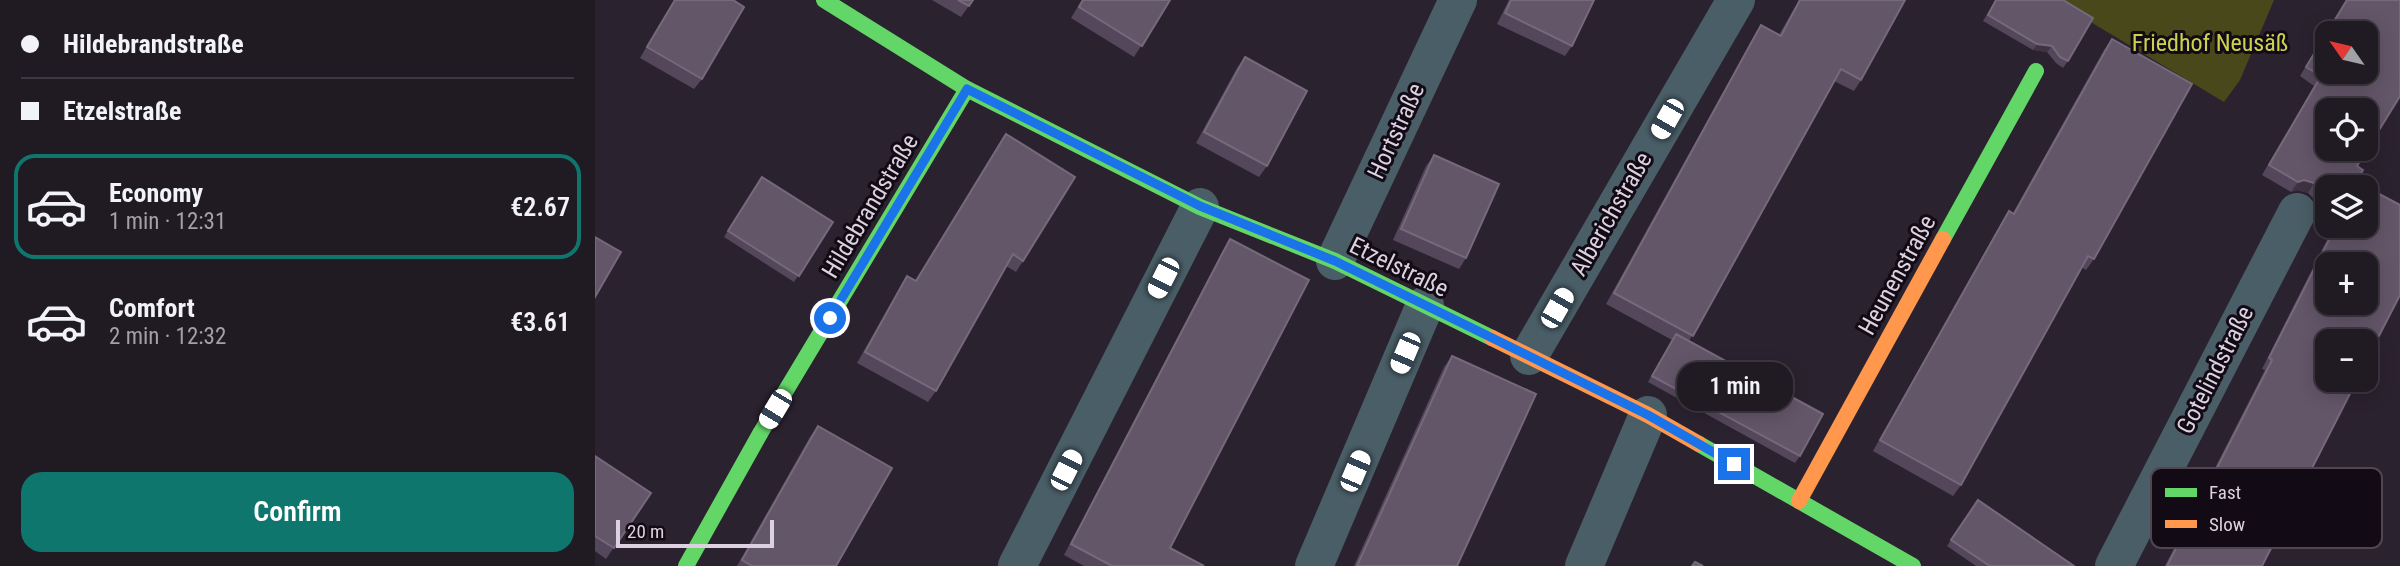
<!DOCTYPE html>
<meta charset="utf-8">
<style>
:root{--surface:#201a23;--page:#2d2730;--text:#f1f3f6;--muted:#a2a1a6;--line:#3d3841;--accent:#0f766e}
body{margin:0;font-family:"Roboto Condensed",sans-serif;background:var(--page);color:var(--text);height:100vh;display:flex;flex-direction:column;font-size:26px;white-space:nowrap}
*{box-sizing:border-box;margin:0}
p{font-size:23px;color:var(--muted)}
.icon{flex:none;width:38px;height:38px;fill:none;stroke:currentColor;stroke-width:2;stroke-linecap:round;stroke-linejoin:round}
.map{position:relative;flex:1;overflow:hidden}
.sheet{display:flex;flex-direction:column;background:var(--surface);width:595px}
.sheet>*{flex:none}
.hud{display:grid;align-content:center;height:154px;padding:0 21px;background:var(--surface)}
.needle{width:46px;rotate:304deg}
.tools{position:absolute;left:1720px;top:21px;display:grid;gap:14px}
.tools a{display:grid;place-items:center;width:63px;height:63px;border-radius:14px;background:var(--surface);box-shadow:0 4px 18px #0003,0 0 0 2px var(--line);font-size:35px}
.scale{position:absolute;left:21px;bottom:18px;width:158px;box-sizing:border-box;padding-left:7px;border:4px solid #dcd1e0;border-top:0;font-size:19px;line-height:24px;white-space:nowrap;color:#dcd1e0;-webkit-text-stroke:5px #120b15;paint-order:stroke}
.end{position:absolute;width:32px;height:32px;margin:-16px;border:9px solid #1a73e8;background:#fff;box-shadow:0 0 0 4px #fff}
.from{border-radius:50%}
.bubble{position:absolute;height:49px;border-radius:21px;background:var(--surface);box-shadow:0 4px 18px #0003,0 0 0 2px var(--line);font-size:23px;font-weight:600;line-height:49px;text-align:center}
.car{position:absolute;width:21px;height:42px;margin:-21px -10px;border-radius:9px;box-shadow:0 0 5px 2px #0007;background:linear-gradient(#fff 24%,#345 0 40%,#fff 0 76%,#345 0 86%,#fff 0)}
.hud b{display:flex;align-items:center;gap:24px;height:66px;font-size:26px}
.hud b+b{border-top:2px solid var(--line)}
.hud i{width:18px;height:18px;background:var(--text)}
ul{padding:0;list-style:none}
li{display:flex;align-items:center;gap:21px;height:105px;margin:0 14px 10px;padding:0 7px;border:4px solid transparent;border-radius:21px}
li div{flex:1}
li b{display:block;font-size:26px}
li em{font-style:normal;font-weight:600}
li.current{border-color:var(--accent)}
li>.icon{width:63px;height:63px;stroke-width:1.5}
.button{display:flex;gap:14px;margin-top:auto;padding:14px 21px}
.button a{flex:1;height:80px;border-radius:21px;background:var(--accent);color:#fff;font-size:28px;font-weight:600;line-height:80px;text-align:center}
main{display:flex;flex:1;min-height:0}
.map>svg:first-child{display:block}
</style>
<main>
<section class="sheet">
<div class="hud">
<b><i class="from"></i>Hildebrandstraße</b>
<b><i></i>Etzelstraße</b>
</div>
<ul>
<li class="current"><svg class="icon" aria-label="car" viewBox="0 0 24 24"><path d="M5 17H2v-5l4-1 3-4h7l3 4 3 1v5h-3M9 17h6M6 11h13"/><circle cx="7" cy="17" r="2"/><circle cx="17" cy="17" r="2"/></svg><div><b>Economy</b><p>1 min · 12:31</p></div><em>€2.67</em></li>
<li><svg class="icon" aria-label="car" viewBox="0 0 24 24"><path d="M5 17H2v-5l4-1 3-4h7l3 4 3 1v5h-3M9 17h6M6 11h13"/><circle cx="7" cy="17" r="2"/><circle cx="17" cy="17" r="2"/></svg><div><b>Comfort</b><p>2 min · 12:32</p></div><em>€3.61</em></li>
</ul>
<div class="button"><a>Confirm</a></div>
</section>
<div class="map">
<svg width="1805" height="566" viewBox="0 0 1805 566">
<rect width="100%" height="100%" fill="#2b222f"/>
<polygon fill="#48481b" points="1459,0 1679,0 1645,80 1629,102"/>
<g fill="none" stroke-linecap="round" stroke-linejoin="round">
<g stroke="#4a5e67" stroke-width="38">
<polyline points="740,261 863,0"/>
<polyline points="934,356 1141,0"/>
<polyline points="422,566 605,207"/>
<polyline points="719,566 830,305"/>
<polyline points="989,566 1053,415"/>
<polyline points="1519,566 1702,212"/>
</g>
<g stroke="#63d668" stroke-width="16">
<polyline points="229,0 372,89 605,207 740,261 897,338"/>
<polyline points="1348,239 1441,71"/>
<polyline points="1104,444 1318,566"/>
<polyline points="91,566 166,432 372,89"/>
</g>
<g stroke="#ff974d" stroke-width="16">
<polyline points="897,338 1053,415 1104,444"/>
<polyline points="1204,501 1348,239"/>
</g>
</g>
<g fill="#55475b">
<polygon points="79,0 138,0 107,79 99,89 45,58"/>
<polygon points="337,0 378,0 366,17"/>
<polygon points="487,0 575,0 539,57 476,18"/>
<polygon points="914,0 999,0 977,46 970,56 902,24"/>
<polygon points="1204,0 1310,0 1266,80 1259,91 1239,81 1094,341 1205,456 1200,463 1053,382 1077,340 1011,304 1159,36 1166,25 1184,35"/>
<polygon points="1401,0 1468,0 1473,61 1468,68 1461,63 1452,52 1438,50 1388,21"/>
<polygon points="1751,0 1805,0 1732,187 1732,213 1723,207 1720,200 1713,193 1702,190 1696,192 1667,175 1719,86 1705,76"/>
<polygon points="1517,39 1499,259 1491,270 1486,267 1366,485 1358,496 1278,451 1407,222 1414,211 1418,213 1509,50"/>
<polygon points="650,57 672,166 664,177 601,143 642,68"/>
<polygon points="411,134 428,261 421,272 411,266 341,391 333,402 262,363 305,287 312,276 321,280"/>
<polygon points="839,155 871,258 864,269 798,240 831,166"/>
<polygon points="167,177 238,222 199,282 129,237"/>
<polygon points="1739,226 1771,226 1667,566 1570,566 1670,370 1667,369"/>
<polygon points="635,239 575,548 609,566 489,566 469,555 628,250"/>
<polygon points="857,356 862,566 759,566 849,367"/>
<polygon points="223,426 241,566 142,566 215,437"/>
<polygon points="0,456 56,493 11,559 0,551"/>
<polygon points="1383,500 1479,566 1381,566 1352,546"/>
</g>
<g fill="#3e3243">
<polygon points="1442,44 1457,46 1452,52 1438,50"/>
<polygon points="1709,180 1719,183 1713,193 1702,190 1696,192 1703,182"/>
</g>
<g fill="#645669" stroke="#76697c" stroke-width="2" fill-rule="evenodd">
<polygon points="80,0 138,0 149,7 107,79 52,47"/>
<polygon points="363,0 378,0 374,6"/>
<polygon points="488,0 575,0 547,46 484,7"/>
<polygon points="916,0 999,0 977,46 910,13"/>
<polygon points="1205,0 1310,0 1266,80 1246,69 1098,336 1019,293 1166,25 1186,36"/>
<polygon points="1401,0 1468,0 1498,18 1473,61 1465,57 1457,46 1442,44 1393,15"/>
<path d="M1752 0H1805V96L1762 166 1768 170 1758 187H1732V199L1729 197 1727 190 1719 183 1709 180 1703 182 1674 165 1726 76 1711 67ZM1732 33H1771V72H1732ZM1732 110H1771V149H1732Z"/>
<polygon points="1517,39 1597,84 1499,259 1493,256 1366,485 1285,440 1414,211 1419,214"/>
<polygon points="650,57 712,91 672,166 609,132"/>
<polygon points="411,134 480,177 428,261 418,254 341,391 270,352 312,276 321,281"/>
<polygon points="839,155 904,184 871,258 806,229"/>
<polygon points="167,177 238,222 204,276 133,231"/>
<polygon points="1763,183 1771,187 1760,187"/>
<path d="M1771 187 1805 205V295L1771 361V341H1732V380H1762L1667 566H1572L1677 360 1674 358 1741 226H1771ZM1732 264H1771V303H1732Z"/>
<polygon points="0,237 26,252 0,297"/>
<polygon points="635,239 714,280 575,548 609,566 517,566 476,544"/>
<polygon points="1081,334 1228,414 1205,456 1057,376"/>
<polygon points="857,356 941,394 862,566 762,566"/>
<polygon points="223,426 297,468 241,566 157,566 147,560"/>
<polygon points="0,456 56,493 19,548 0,536"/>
<polygon points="1383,500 1479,566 1395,566 1356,540"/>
<polygon points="1100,562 1108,566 1097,566"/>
</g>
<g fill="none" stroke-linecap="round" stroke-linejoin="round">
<polyline stroke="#1a73e8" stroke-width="9" points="235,318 372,89 605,206 740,261 934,356 1053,415 1139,464"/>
</g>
<g text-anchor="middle" stroke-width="6" stroke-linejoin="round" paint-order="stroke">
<g font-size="24" fill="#ccd250" stroke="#120b15">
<text x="1615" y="51">Friedhof Neusäß</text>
</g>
<g font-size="24" fill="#dcd1e0" stroke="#120b15">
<text transform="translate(801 131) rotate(-65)" y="8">Hortstraße</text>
<text transform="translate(275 206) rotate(-59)" y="8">Hildebrandstraße</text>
<text transform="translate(1016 214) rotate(-60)" y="8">Alberichstraße</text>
<text transform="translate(804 267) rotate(26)" y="8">Etzelstraße</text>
<text transform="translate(1302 275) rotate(-61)" y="8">Heunenstraße</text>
<text transform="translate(1620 370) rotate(-63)" y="8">Gotelindstraße</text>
</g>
</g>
<rect x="1556" y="468" width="231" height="80" rx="10" fill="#120b15" stroke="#4f4652" stroke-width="2"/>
<rect x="1570" y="488" width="32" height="9" fill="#63d668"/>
<rect x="1570" y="520" width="32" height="8" fill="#ff974d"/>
<g font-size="19" fill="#dcd1e0">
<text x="1614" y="499">Fast</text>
<text x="1614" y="531">Slow</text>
</g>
</svg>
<div class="tools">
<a><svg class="needle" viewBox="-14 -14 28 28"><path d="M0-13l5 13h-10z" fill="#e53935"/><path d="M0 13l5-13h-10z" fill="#a2a1a6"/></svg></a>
<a><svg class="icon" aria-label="locate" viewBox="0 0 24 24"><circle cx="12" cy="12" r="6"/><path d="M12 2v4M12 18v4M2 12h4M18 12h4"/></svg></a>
<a><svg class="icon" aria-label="layers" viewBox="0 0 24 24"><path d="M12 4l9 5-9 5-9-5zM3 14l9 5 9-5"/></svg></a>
<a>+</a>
<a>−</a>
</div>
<div class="scale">20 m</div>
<i class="end from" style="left:235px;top:318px"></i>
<i class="end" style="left:1139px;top:464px"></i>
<div class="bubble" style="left:1082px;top:362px;width:116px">1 min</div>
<i class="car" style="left:1072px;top:119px;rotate:210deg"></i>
<i class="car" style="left:568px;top:278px;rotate:207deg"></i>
<i class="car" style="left:962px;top:308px;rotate:30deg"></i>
<i class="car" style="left:810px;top:353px;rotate:203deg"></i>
<i class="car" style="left:180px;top:409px;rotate:211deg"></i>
<i class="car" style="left:471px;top:470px;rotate:27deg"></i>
<i class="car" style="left:760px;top:471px;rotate:23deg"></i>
</div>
</main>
